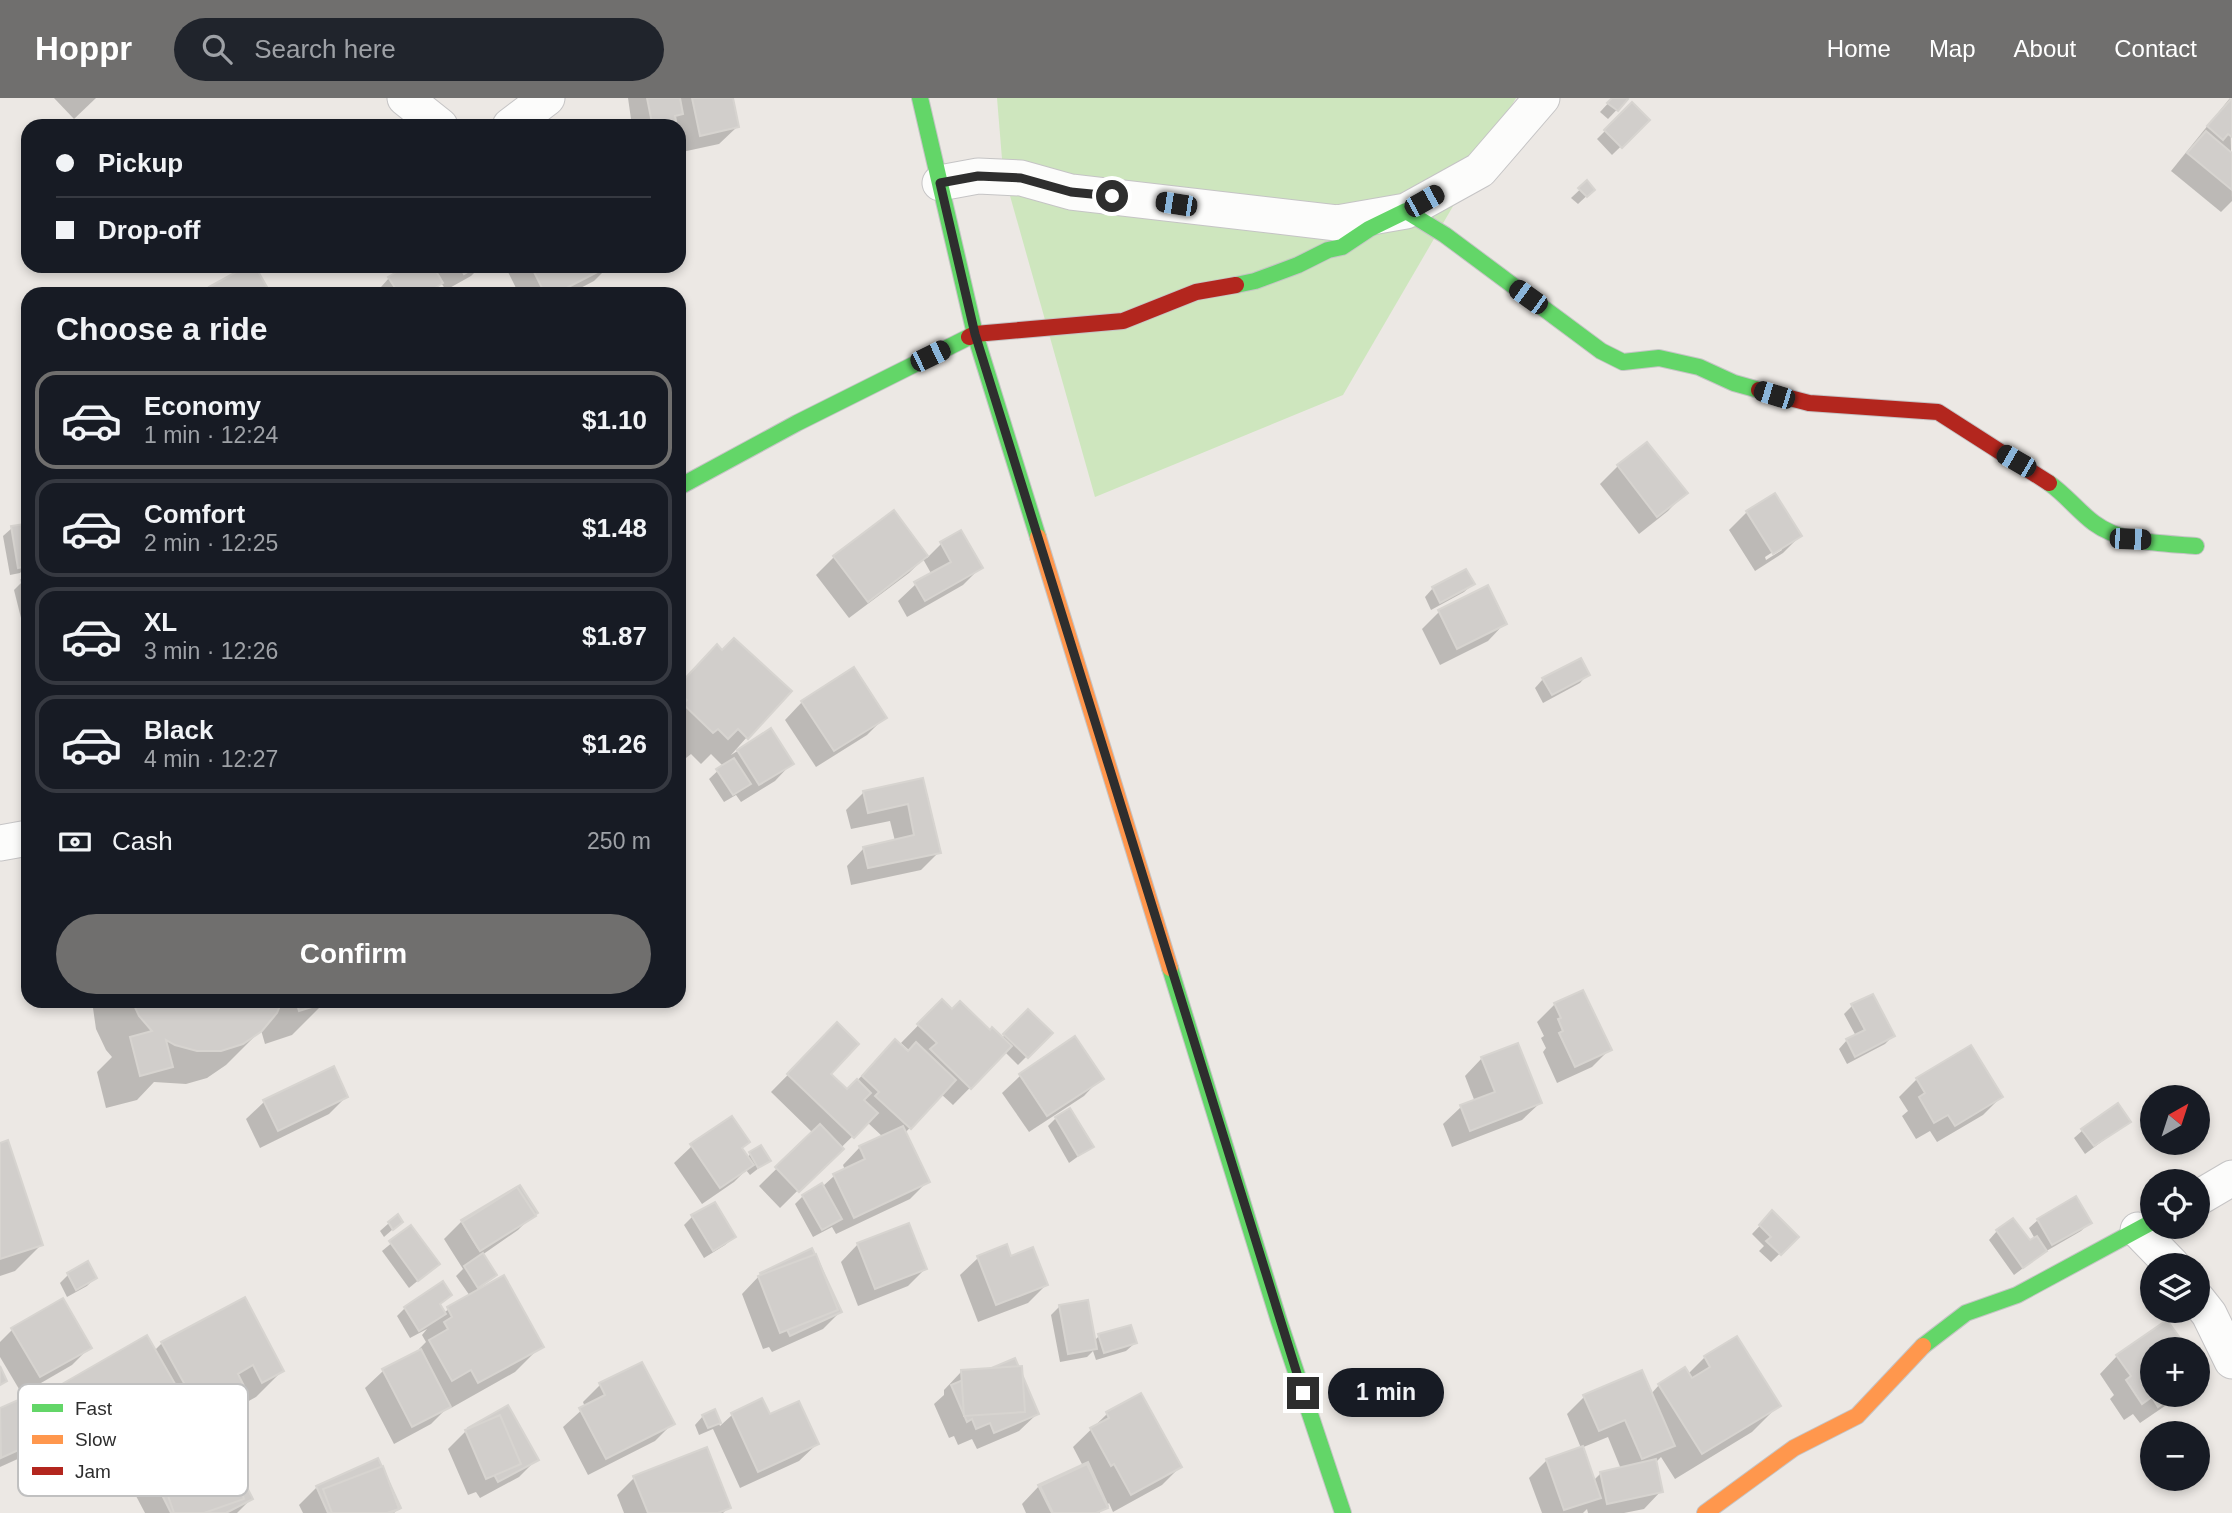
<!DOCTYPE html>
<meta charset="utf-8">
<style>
:root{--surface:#171b24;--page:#20242c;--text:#f1f3f6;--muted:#9ea1a6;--line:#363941;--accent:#706f6e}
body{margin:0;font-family:Arial,sans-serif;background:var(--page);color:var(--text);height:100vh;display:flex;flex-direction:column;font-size:26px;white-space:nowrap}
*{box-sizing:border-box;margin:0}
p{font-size:23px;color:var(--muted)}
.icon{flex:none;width:38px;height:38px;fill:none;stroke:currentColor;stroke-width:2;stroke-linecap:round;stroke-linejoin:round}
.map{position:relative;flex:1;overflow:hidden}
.panel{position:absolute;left:21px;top:189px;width:665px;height:721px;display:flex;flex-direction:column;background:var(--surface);border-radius:21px;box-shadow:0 4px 10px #0003}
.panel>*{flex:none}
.banner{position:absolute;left:21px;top:21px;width:665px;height:154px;border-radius:21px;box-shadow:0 4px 10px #0003;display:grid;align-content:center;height:154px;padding:0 35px;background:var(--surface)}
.needle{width:46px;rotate:39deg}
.fabs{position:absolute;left:2140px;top:987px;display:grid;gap:14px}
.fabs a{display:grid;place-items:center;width:70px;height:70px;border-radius:50%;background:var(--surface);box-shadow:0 4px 10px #0003;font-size:35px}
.end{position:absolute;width:32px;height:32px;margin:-16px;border:9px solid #2e2e2e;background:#fff;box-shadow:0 0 0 4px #fff}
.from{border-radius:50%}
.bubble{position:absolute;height:49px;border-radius:24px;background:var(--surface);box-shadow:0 4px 10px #0003;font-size:23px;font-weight:700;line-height:49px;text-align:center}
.car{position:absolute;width:21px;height:42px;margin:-21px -10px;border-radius:9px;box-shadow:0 0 5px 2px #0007;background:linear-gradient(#222 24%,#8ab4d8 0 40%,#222 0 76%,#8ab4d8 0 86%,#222 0)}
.banner b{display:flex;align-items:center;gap:24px;height:66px;font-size:26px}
.banner b+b{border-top:2px solid var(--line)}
.banner i{width:18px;height:18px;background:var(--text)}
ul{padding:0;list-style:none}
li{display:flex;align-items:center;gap:21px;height:98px;margin:0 14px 10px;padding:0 21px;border:4px solid var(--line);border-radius:21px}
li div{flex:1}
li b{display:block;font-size:26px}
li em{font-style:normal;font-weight:700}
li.active{border-color:var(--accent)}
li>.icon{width:63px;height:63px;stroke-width:1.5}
h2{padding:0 35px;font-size:32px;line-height:84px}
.pay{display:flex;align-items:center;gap:18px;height:77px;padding:0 35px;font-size:26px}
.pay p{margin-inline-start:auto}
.action{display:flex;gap:14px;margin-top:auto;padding:14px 35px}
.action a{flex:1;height:80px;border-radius:42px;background:var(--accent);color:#fff;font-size:28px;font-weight:700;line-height:80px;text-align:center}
header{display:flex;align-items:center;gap:42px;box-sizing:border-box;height:98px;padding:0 35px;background:var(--accent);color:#fff}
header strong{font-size:33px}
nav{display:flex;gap:38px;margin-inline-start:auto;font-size:24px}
.search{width:490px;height:63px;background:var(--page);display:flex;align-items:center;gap:18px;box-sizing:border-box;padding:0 24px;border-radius:38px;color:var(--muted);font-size:26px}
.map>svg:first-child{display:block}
</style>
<header>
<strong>Hoppr</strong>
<div class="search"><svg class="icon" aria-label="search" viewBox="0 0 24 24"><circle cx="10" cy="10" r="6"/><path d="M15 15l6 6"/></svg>Search here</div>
<nav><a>Home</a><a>Map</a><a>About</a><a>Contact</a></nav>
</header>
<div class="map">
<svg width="2232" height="1415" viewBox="0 0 2232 1415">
<rect width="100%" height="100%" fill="#ece8e4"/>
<polygon fill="#cee6be" points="997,0 1516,0 1343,297 1095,399 1003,73"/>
<g fill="#0003" fill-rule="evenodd">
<polygon points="54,0 96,0 74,21"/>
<polygon points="628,0 731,0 737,29 719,46 682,54 679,28 632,28"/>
<polygon points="1613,0 1626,2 1608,21 1600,14"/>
<polygon points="2230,0 2232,103 2221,114 2171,73"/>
<polygon points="1632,6 1648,22 1612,57 1597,41"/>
<polygon points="1587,85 1593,92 1578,106 1571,100"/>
<polygon points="286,168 302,168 289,174"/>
<polygon points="410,168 481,168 471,178 446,192 441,185 428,196 386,196 381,189 389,180"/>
<polygon points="505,168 609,168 594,183 569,196 519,196"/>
<polygon points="1647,346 1685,395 1668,413 1639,436 1600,386 1618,368"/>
<path d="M1775 397 1800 438 1783 455 1755 473 1729 432 1747 414ZM1782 448V452L1766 462 1765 459Z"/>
<polygon points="893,414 927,460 942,445 980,470 963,487 907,519 898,503 916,486 932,477 923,461 909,475 849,520 816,477 834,459"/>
<polygon points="28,417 28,436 25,437 28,467 20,475 10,477 3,438 12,430 25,428 24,421"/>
<polygon points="28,482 28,518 21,520 14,492 22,484"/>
<polygon points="1473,486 1464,494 1431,512 1425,499 1433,490"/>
<polygon points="1439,514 1505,525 1488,543 1440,567 1422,531"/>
<polygon points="691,575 747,639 731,657 771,632 792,665 775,683 741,704 736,697 724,704 709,681 723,668 711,656 701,666 691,656 686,660 679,653 679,587"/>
<polygon points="1588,576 1580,585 1543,605 1535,590 1543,581"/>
<polygon points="802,604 884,620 867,637 816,669 785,622"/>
<polygon points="922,682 939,754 921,772 851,787 847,768 864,750 895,743 890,723 851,731 846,712 864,694"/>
<polygon points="92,903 326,903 292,937 265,946 261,932 226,967 207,980 186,986 154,984 137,1002 106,1010 97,974 112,959 106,952 96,931"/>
<polygon points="942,903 952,913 1002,940 1028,913 1050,935 1018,967 1005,954 953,1007 941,996 905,1035 928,1083 910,1101 836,1136 832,1129 813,1139 795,1106 803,1098 822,1089 834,1078 845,1072 843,1067 860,1049 883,1039 867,1024 780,1110 759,1088 813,1035 771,994 837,927 829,976 847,993 878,961 907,955 910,953 901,945"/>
<polygon points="1555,906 1610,951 1592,969 1557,985 1543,954 1546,950 1541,940 1544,938 1537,924"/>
<polygon points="1852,908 1893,938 1885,946 1847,966 1839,951 1847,942 1856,938 1844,916"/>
<polygon points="1075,941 1101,980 1084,998 1029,1034 1002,995 1020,978"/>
<polygon points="1482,960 1540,1005 1522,1022 1452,1049 1443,1026 1461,1009 1475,1004 1465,978"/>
<polygon points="1917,981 2001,999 1983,1017 1937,1044 1930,1033 1916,1041 1902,1018 1908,1013 1899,999"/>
<polygon points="346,999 329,1016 260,1050 246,1021 264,1004"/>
<polygon points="1056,1020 1091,1049 1069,1065 1048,1028"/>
<polygon points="2128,1024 2085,1056 2074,1040 2083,1032"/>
<polygon points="748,1044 741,1051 747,1059 761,1049 769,1062 750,1077 746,1072 734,1084 702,1106 674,1065 692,1048"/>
<polygon points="0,1047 41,1147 15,1173 0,1178"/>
<polygon points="519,1089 535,1115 518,1132 482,1157 495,1176 478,1190 541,1248 515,1274 451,1310 450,1307 431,1326 394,1346 365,1290 383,1273 420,1253 419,1251 426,1244 422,1237 427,1231 410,1240 397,1218 405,1210 450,1197 439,1207 443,1215 470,1198 456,1178 463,1171 444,1141 462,1123"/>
<polygon points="1772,1115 1797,1139 1771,1164 1759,1153 1764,1148 1752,1136"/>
<polygon points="692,1119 734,1139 725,1147 704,1160 684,1127"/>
<polygon points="2038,1122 2090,1124 2081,1133 2043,1155 2014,1177 1989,1142 1997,1133 2030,1144 2035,1141 2029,1130"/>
<polygon points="401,1124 384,1139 380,1133 389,1125"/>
<polygon points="411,1129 438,1166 409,1190 382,1153"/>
<polygon points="858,1146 925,1171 908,1188 858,1208 841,1164"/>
<polygon points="978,1160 1046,1187 1028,1205 978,1224 960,1177"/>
<polygon points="87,1166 95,1180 87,1188 67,1199 60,1185 68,1177"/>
<polygon points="761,1176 840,1214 823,1231 772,1254 769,1249 763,1251 742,1196"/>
<polygon points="63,1203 90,1249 72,1267 22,1296 0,1259 0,1244 12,1232"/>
<polygon points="1059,1209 1094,1243 1099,1238 1135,1245 1126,1253 1096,1262 1093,1253 1087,1259 1060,1264 1051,1217"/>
<polygon points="2167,1224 2186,1251 2152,1251 2152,1297 2181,1297 2140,1325 2133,1316 2124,1322 2110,1301 2114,1297 2100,1276 2117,1258"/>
<polygon points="162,1245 282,1273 256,1299 236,1310 232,1304 218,1318 188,1334 177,1314 163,1321 165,1323 139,1349 99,1372 89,1356 69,1368 53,1340 42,1350 0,1369 0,1312 42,1294 46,1304 63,1287 154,1253"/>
<path d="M1705 1259 1778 1308 1752 1334 1675 1381 1661 1359 1655 1365 1661 1393 1644 1411 1624 1415H1588L1587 1411 1583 1415H1542L1529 1380 1547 1362 1581 1350 1567 1316 1584 1299 1651 1296 1659 1287 1688 1276ZM1608 1339 1621 1371 1601 1375 1593 1383 1581 1350Z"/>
<polygon points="961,1274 1021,1280 1037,1316 1019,1333 977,1351 972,1341 958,1347 954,1338 949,1340 934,1306 944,1297 944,1292"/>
<polygon points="600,1287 672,1326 655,1343 588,1377 563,1329 585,1309 583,1304"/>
<polygon points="761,1302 769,1319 817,1346 799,1363 740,1390 713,1331 699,1337 695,1327 703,1318 714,1314 720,1328 732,1317"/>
<polygon points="1107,1316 1180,1369 1162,1387 1113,1414 1109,1405 1099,1415 1026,1415 1022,1406 1039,1388 1083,1368 1073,1349"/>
<polygon points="466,1333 536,1362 519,1379 480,1400 476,1394 468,1397 448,1351"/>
<polygon points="153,1378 251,1401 237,1415 145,1415 135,1396"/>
<polygon points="634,1380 729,1409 723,1415 624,1415 617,1397"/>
<polygon points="317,1389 399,1410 394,1415 303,1415 299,1407"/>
</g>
<g fill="#d1cecb" stroke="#d7d4d0" stroke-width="2">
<polygon points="647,0 680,0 683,16 675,18 677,28 640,28 652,25"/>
<polygon points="692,0 733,0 739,29 700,38"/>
<polygon points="1612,0 1626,0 1628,1 1618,13 1607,5"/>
<polygon points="2232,0 2232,39 2228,36 2223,42 2207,28"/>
<polygon points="1632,4 1650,22 1622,50 1604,32"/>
<polygon points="2206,33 2232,55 2232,92 2187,55"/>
<polygon points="1587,82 1595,92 1587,99 1578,90"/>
<polygon points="247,168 255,168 271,196 213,196 209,189"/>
<polygon points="407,168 433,168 443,185 425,196 399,196 388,179"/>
<polygon points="460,168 478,168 464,176"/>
<polygon points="531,168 609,168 555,196 545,196"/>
<polygon points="1647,344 1688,395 1657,419 1617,367"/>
<polygon points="1775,395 1802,438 1773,456 1746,413"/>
<polygon points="894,412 928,458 868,504 833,458"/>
<polygon points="25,426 28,468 18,470 11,428"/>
<polygon points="961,432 983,470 925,503 914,484 951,464 940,444"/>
<polygon points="1466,471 1475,486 1440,505 1432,489"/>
<polygon points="28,480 28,510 21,482"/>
<polygon points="1488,487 1507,526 1457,551 1438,512"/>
<polygon points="734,540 792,593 748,641 738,631 728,641 718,631 713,635 683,606 687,602 679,595 679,587 717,546 722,552"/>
<polygon points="1581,560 1590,577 1552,597 1542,580"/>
<polygon points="854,569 887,620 834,653 801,603"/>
<polygon points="771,630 794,666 759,687 737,652"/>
<polygon points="734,660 751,686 733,697 716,671"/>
<polygon points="923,680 941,755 868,770 863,749 914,737 908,706 868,715 863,693"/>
<polygon points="1583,892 1612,952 1575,969 1559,935 1563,933 1558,921 1561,920 1554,905"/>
<polygon points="1873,896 1895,938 1855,959 1846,941 1865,932 1851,906"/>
<polygon points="942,901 952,911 960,903 990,932 992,929 1012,948 971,991 930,951 937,945 917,926"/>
<polygon points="132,903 282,903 277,915 262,933 243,946 221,953 197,953 175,947 166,942 173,969 140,978 130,939 152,933 139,918"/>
<polygon points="296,903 328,903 328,904 299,913"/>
<polygon points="1028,911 1053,935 1028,960 1003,936"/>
<polygon points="837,924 859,946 831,976 847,991 857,981 871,995 864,1002 878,1015 854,1040 787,976"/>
<polygon points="1075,938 1104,981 1047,1018 1019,976"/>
<polygon points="895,941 908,953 916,944 956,982 911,1031 875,998 879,994 862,978"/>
<polygon points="1518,945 1542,1005 1470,1033 1460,1007 1495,994 1481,959"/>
<polygon points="1971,947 2003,999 1955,1028 1948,1017 1934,1025 1919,999 1925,995 1916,980"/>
<polygon points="334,968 348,999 278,1033 263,1002"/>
<polygon points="2118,1005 2131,1024 2094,1048 2081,1031"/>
<polygon points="1070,1010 1094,1049 1078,1058 1055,1019"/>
<polygon points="732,1018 750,1044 742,1050 754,1067 720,1090 690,1046"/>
<polygon points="820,1026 844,1051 799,1094 775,1069"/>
<polygon points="903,1028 930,1084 854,1120 833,1076 865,1061 859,1048"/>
<polygon points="8,1042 43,1147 0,1161 0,1045"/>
<polygon points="761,1047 771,1063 758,1070 749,1054"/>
<polygon points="822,1085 842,1121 822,1132 802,1097"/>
<polygon points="520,1087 538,1115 478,1150 461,1122"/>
<polygon points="517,1089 536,1118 480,1153 462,1124"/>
<polygon points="2076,1098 2092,1125 2052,1147 2037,1121"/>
<polygon points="715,1104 736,1139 713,1153 691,1117"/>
<polygon points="1772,1112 1799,1139 1781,1157 1766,1143 1771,1139 1759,1127"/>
<polygon points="398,1116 403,1124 393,1132 388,1124"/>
<polygon points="2013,1120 2030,1142 2037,1138 2047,1153 2023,1170 1996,1132"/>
<polygon points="909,1125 927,1171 875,1191 857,1145"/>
<polygon points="411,1127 440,1166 418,1183 389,1143"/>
<polygon points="1007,1146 1011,1158 1033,1149 1048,1187 996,1207 977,1158"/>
<polygon points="812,1150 842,1214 790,1238 760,1175"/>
<polygon points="483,1155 497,1177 478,1190 464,1168"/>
<polygon points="816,1156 838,1212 780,1235 758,1178"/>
<polygon points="88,1163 97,1180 76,1192 67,1175"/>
<polygon points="504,1177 544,1249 478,1285 471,1272 452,1283 429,1242 448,1231 444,1224 452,1219 447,1209"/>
<polygon points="443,1183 452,1197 440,1206 446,1216 419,1233 404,1209"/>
<polygon points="245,1199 284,1273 262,1285 253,1267 238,1276 246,1292 215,1309 204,1289 190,1296 161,1244"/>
<polygon points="63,1200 92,1250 40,1279 11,1230"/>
<polygon points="1088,1202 1097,1251 1068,1256 1059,1207"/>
<polygon points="2167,1222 2188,1251 2152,1251 2152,1297 2175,1297 2158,1309 2152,1299 2142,1306 2126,1282 2131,1278 2116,1257"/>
<polygon points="1131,1227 1137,1245 1104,1255 1098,1236"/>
<polygon points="147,1237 178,1291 155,1303 167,1323 125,1347 116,1331 95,1343 62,1286"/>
<polygon points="1737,1238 1781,1308 1702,1356 1658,1286 1685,1269 1692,1280 1710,1269 1704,1258"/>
<polygon points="421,1251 451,1309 412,1329 382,1271"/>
<polygon points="1015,1260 1039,1316 994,1335 990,1325 976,1331 972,1321 967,1324 951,1287"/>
<polygon points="642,1264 675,1326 606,1361 579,1310 605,1297 599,1285"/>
<polygon points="2198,1265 2205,1276 2198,1281"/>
<polygon points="0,1268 7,1283 0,1287"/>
<polygon points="1022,1268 1025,1314 964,1318 961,1272"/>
<polygon points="1642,1272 1675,1348 1642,1361 1625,1322 1599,1333 1583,1297"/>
<polygon points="43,1291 61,1333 1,1360 0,1310"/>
<polygon points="1141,1295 1182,1369 1131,1397 1114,1366 1111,1368 1090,1330 1109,1320 1106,1314"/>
<polygon points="762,1300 770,1316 799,1303 819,1346 758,1374 731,1315"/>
<polygon points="508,1307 539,1362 498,1384 468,1330"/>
<polygon points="715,1311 721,1325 708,1330 702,1317"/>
<polygon points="500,1317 521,1366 486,1381 465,1332"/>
<polygon points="222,1341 253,1401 226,1415 171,1415 152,1377"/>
<polygon points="1583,1348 1601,1400 1564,1412 1546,1361"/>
<polygon points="707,1349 731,1410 718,1415 648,1415 633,1378"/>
<polygon points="229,1356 244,1401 204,1415 174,1415 162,1380"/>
<polygon points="378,1360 401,1410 391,1415 328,1415 316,1388"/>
<polygon points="1656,1361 1663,1394 1607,1406 1600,1374"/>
<polygon points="1088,1364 1108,1408 1094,1415 1052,1415 1038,1387"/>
<polygon points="1087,1366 1108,1410 1096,1415 1053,1415 1040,1388"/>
<polygon points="383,1368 399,1411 387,1415 332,1415 323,1391"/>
</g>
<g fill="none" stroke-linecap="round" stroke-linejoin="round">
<defs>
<g id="street">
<polyline points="405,0 440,28"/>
<polyline points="510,28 547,0"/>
<polyline points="940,85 978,78 1021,80 1071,94 1337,125 1406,113 1480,72 1542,0"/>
<polyline points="0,745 28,740"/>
<polyline points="2198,1100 2232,1080"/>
<polyline points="2138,1132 2172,1167"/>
<polyline points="2198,1202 2209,1216 2232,1263"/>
</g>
<g id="fast">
<polyline points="920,0 975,236 1038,439"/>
<polyline points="1236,187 1255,183 1298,167 1328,152 1342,149 1369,131 1406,113 1445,137 1601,253 1623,264 1659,260 1699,269 1734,285 1759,292"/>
<path d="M2049 385C2066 397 2078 413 2094 425 2122 446 2163 445 2196 448"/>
<polyline points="679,389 797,325 969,239"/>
<polyline points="1170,870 1279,1223 1343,1415"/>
<polyline points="1923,1248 1966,1215 2017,1197 2152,1124"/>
</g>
<g id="slow">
<polyline points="1038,439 1170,870"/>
<polyline points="1705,1415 1794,1350 1857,1318 1923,1248"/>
</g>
<g id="jam">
<polyline points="969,239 975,236 1123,223 1196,194 1236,187"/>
<polyline points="1759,292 1809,305 1938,314 2049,385"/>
</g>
</defs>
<use href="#street" stroke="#c5c4c5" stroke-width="37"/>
<use href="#fast" stroke="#c5c4c5" stroke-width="18"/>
<use href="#slow" stroke="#c5c4c5" stroke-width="18"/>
<use href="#jam" stroke="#c5c4c5" stroke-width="18"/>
<use href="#street" stroke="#fcfcfb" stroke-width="35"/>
<use href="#fast" stroke="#63d668" stroke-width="16"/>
<use href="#slow" stroke="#ff974d" stroke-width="16"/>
<use href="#jam" stroke="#b3261e" stroke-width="16"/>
</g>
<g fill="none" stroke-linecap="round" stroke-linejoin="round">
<polyline stroke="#2e2e2e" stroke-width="9" points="1112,98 1071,94 1021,80 978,78 940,85 975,236 1303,1295"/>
</g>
<rect x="18" y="1286" width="230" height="112" rx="10" fill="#fff" stroke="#c0c0c0" stroke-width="2"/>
<rect x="32" y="1306" width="31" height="8" fill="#63d668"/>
<rect x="32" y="1337" width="31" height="9" fill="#ff974d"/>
<rect x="32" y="1369" width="31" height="8" fill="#b3261e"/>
<g font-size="19" fill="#2e2e2e">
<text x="75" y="1317">Fast</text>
<text x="75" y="1348">Slow</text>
<text x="75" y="1380">Jam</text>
</g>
</svg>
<div class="fabs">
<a><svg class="needle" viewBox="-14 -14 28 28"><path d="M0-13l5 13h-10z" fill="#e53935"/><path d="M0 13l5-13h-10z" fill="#9ea1a6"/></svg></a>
<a><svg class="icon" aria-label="locate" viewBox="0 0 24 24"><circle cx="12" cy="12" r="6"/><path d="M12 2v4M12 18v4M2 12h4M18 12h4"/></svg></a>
<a><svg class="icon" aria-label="layers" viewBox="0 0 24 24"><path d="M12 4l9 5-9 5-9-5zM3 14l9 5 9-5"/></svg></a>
<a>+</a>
<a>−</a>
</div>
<i class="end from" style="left:1112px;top:98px"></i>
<i class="end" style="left:1303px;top:1295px"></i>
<div class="bubble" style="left:1328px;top:1270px;width:116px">1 min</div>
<i class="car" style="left:1424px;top:103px;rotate:61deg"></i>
<i class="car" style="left:1176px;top:106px;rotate:279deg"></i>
<i class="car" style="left:1528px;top:199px;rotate:306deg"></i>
<i class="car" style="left:930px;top:258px;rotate:64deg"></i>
<i class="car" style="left:1774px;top:297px;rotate:287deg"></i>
<i class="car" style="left:2016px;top:363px;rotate:300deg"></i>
<i class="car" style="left:2130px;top:441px;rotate:92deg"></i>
<div class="banner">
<b><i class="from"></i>Pickup</b>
<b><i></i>Drop-off</b>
</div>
<section class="panel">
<h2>Choose a ride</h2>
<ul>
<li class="active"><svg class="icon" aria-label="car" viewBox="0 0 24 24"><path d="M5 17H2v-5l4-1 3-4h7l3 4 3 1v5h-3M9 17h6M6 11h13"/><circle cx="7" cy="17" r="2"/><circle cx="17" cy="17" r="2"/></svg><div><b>Economy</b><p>1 min · 12:24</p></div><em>$1.10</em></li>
<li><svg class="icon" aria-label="car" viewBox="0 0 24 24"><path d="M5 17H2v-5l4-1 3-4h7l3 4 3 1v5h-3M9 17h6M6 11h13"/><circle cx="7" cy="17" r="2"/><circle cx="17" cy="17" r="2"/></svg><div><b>Comfort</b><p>2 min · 12:25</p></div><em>$1.48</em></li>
<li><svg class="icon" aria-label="car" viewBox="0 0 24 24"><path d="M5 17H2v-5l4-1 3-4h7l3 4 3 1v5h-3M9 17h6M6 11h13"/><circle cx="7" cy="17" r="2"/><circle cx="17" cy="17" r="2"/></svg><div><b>XL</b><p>3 min · 12:26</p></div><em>$1.87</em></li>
<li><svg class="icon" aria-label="car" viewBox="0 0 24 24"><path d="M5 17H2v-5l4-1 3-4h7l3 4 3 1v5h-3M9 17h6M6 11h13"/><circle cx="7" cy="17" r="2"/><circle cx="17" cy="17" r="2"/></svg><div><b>Black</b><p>4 min · 12:27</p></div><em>$1.26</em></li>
</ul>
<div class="pay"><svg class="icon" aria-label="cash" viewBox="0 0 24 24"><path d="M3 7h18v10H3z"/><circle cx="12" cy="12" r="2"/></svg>Cash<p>250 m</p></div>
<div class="action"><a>Confirm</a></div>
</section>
</div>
